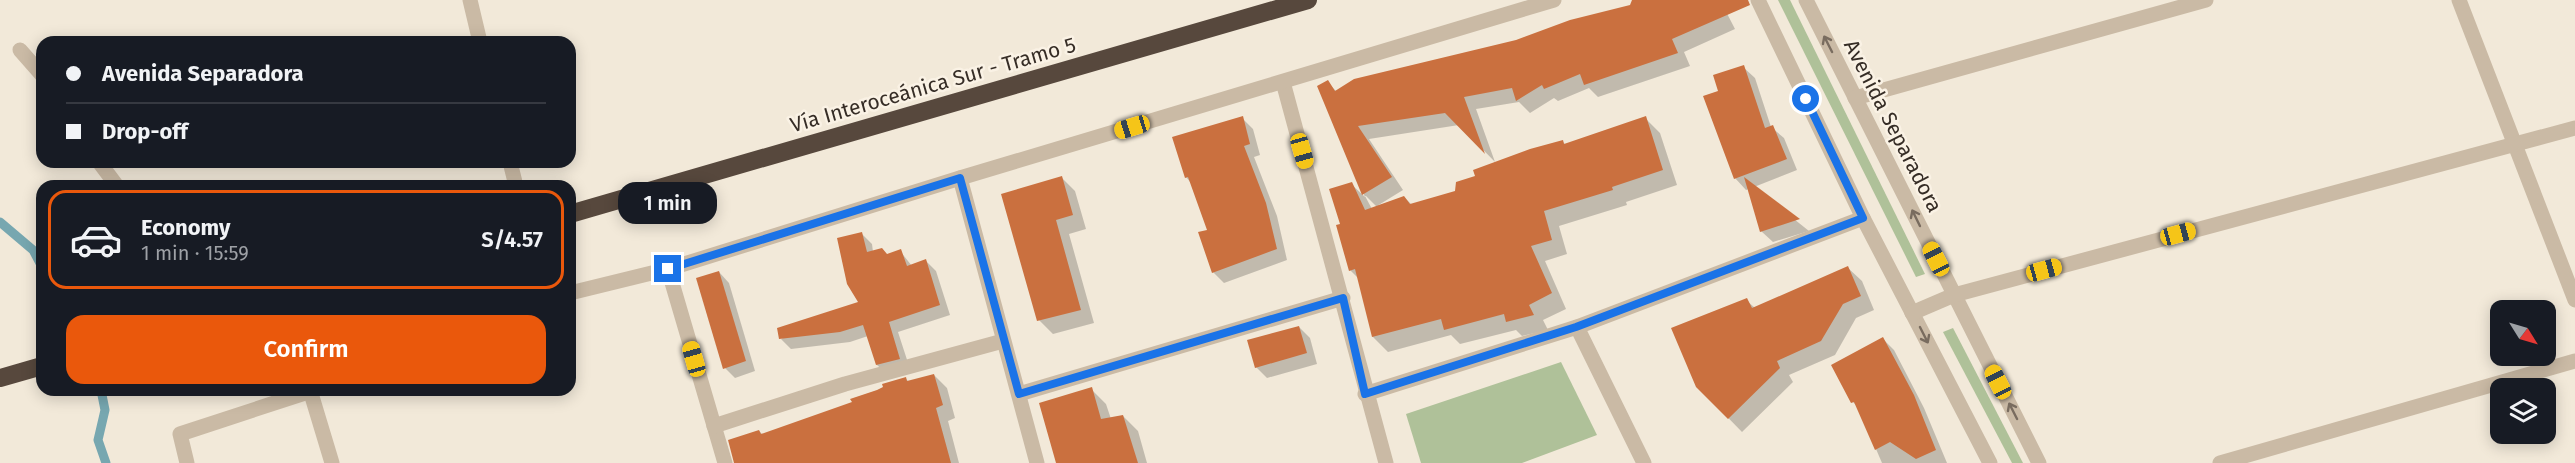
<!DOCTYPE html>
<meta charset="utf-8">
<style>
:root{--surface:#171b24;--page:#242831;--text:#f1f3f6;--muted:#9ea1a6;--line:#363941;--accent:#ea580c}
body{margin:0;font-family:"Fira Sans",sans-serif;background:var(--page);color:var(--text);height:100vh;display:flex;flex-direction:column;font-size:22px;white-space:nowrap}
*{box-sizing:border-box;margin:0}
p{font-size:20px;color:var(--muted)}
.icon{flex:none;width:33px;height:33px;fill:none;stroke:currentColor;stroke-width:2;stroke-linecap:round;stroke-linejoin:round}
.map{position:relative;flex:1;overflow:hidden}
.details{position:absolute;left:36px;top:180px;width:540px;height:216px;display:flex;flex-direction:column;background:var(--surface);border-radius:18px;box-shadow:0 3px 15px #0003}
.details>*{flex:none}
.hud{position:absolute;left:36px;top:36px;width:540px;height:132px;border-radius:18px;box-shadow:0 3px 15px #0003;display:grid;align-content:center;height:132px;padding:0 30px;background:var(--surface)}
.needle{width:39px;rotate:127deg}
.buttons{position:absolute;left:2490px;top:300px;display:grid;gap:12px}
.buttons a{display:grid;place-items:center;width:66px;height:66px;border-radius:12px;background:var(--surface);box-shadow:0 3px 15px #0003;font-size:30px}
.end{position:absolute;width:27px;height:27px;margin:-14px;border:8px solid #1a73e8;background:#fff;box-shadow:0 0 0 3px #fff}
.from{border-radius:50%}
.bubble{position:absolute;height:42px;border-radius:18px;background:var(--surface);box-shadow:0 3px 15px #0003;font-size:20px;font-weight:600;line-height:42px;text-align:center}
.car{position:absolute;width:18px;height:36px;margin:-18px -9px;border-radius:8px;box-shadow:0 0 4px 2px #0007;background:linear-gradient(#f5c518 24%,#345 0 40%,#f5c518 0 76%,#345 0 86%,#f5c518 0)}
.hud b{display:flex;align-items:center;gap:21px;height:57px;font-size:22px}
.hud b+b{border-top:2px solid var(--line)}
.hud i{width:15px;height:15px;background:var(--text)}
ul{padding:10px 0 0;list-style:none}
li{display:flex;align-items:center;gap:18px;height:99px;margin:0 12px 9px;padding:0 18px;border:3px solid var(--line);border-radius:18px}
li div{flex:1}
li b{display:block;font-size:22px}
li em{font-style:normal;font-weight:600}
li.on{border-color:var(--accent)}
li>.icon{width:54px;height:54px;stroke-width:1.5}
.primary-button{display:flex;gap:12px;margin-top:auto;padding:12px 30px}
.primary-button a{flex:1;height:69px;border-radius:18px;background:var(--accent);color:#fff;font-size:24px;font-weight:600;line-height:69px;text-align:center}
.map>svg:first-child{display:block}
</style>
<div class="map">
<svg width="2575" height="463" viewBox="0 0 2575 463">
<rect width="100%" height="100%" fill="#f2e9d9"/>
<g fill="#afc199">
<polygon points="1778,0 1790,0 1925,274 1916,277"/>
<polygon points="1953,328 2023,463 2012,463 1943,332"/>
<polygon points="1561,362 1597,435 1522,463 1421,463 1406,414"/>
</g>
<g fill="#0003" fill-rule="evenodd">
<path d="M1646 0H1720L1735 29 1684 52 1690 66 1598 97 1589 88 1558 101 1554 98 1530 113 1519 102 1476 109 1495 162 1459 125 1369 139 1403 190 1377 206 1404 197 1412 205 1457 192 1563 142 1566 145 1645 118 1660 133 1677 185 1626 202 1627 205 1559 226 1567 254 1545 261 1566 309 1543 320 1548 330 1522 336 1516 330 1460 344 1451 335 1388 352 1373 337 1359 279 1350 270 1341 225 1351 184 1365 197 1319 86 1327 82 1337 92 1516 42 1631 7ZM1365 196H1366L1377 207 1372 209Z"/>
<polygon points="1743,67 1755,78 1771,127 1784,138 1797,170 1754,187 1809,231 1773,242 1761,231 1749,189 1746,190 1735,178 1720,92"/>
<polygon points="1242,118 1253,129 1260,155 1254,157 1277,216 1287,260 1224,283 1213,272 1209,231 1191,183 1186,177"/>
<polygon points="1061,177 1075,191 1086,229 1069,234 1094,323 1053,334 1039,320"/>
<polygon points="861,233 872,244 873,252 887,256 900,251 912,266 926,261 936,271 950,315 898,332 910,369 888,375 877,365 868,336 850,342 791,349 781,339 860,302"/>
<polygon points="1848,268 1862,281 1874,310 1856,318 1835,355 1789,375 1793,382 1742,432 1698,387 1746,300 1755,308"/>
<polygon points="719,272 729,283 755,371 735,378 725,368"/>
<polygon points="1299,327 1310,338 1317,364 1267,378 1256,367"/>
<polygon points="1883,339 1894,350 1924,408 1947,463 1882,463 1858,407 1853,402"/>
<polygon points="934,375 947,388 955,418 948,421 959,463 736,463 759,431 763,435 855,403 906,379 909,382"/>
<polygon points="1091,389 1106,404 1111,419 1123,416 1138,431 1147,463 1058,463"/>
</g>
<g fill="none" stroke-linecap="round" stroke-linejoin="round">
<g stroke="#77a7b0" stroke-width="9">
<polyline points="0,222 33,250 42,267"/>
<polyline points="101,390 105,410 98,440 106,463"/>
</g>
</g>
<g fill="#ca703f">
<polygon points="1632,0 1748,0 1750,5 1672,39 1678,53 1584,85 1580,74 1544,89 1542,85 1516,101 1512,88 1464,97 1485,154 1445,113 1358,126 1392,177 1362,195 1317,86 1328,80 1335,91 1354,79 1516,40 1570,20 1630,5"/>
<polygon points="1744,65 1765,128 1773,125 1787,159 1734,179 1703,96 1718,91 1713,75"/>
<polygon points="1243,116 1250,144 1244,146 1266,203 1277,249 1212,273 1198,232 1207,230 1188,177 1185,178 1172,137"/>
<polygon points="1646,116 1663,170 1612,187 1613,190 1544,211 1552,240 1531,246 1552,293 1529,305 1534,315 1506,322 1504,314 1444,330 1441,319 1372,337 1355,269 1349,271 1336,225 1340,224 1329,189 1352,182 1365,210 1404,196 1410,204 1455,191 1456,182 1475,176 1473,170 1530,149 1563,140 1564,144"/>
<polygon points="1062,176 1073,215 1056,220 1081,310 1037,321 1001,194"/>
<polygon points="1744,177 1800,219 1760,232"/>
<polygon points="862,232 867,252 882,248 887,254 901,249 907,266 926,259 940,305 889,322 900,359 876,365 863,325 840,332 779,339 777,328 858,302 847,284 837,238"/>
<polygon points="1848,266 1861,296 1843,304 1821,341 1777,361 1780,368 1728,419 1696,387 1671,328 1747,298 1752,308"/>
<polygon points="719,271 746,361 723,369 696,278"/>
<polygon points="1299,326 1307,353 1255,368 1247,340"/>
<polygon points="1883,337 1914,395 1936,450 1916,459 1890,442 1875,450 1854,402 1851,403 1831,365"/>
<polygon points="934,374 943,405 936,408 951,463 734,463 728,440 759,430 761,434 852,402 850,399 877,390 883,387 882,384 906,377 907,381"/>
<polygon points="1092,387 1101,419 1123,415 1138,463 1056,463 1039,403"/>
</g>
<g fill="none" stroke-linecap="round" stroke-linejoin="round">
<g stroke="#cabaa5" stroke-width="15">
<polyline points="470,0 480,42"/>
<polyline points="1758,0 1863,218 1990,463"/>
<polyline points="1806,0 2039,463"/>
<polyline points="2459,0 2575,300"/>
<polyline points="20,50 42,75"/>
<path d="M1283 82C1318 209 1351 336 1386 463"/>
<polyline points="1855,98 2206,0"/>
<polyline points="99,162 117,186"/>
<polyline points="510,162 516,186"/>
<polyline points="960,178 1037,463"/>
<polyline points="668,269 725,463"/>
<polyline points="570,293 668,269 960,178 1554,0"/>
<polyline points="1912,313 1954,295 2575,128"/>
<polyline points="1577,327 1644,463"/>
<polyline points="310,390 332,463"/>
<polyline points="1019,394 1343,298"/>
<polyline points="1365,394 1577,327 1863,218"/>
<polyline points="714,426 845,384 1003,341"/>
<polyline points="187,463 180,434 311,391"/>
<polyline points="2220,463 2575,361"/>
</g>
<g stroke="#57483d" stroke-width="18">
<polyline points="570,214 1308,0"/>
<polyline points="0,378 42,366"/>
</g>
</g>
<defs><path id="oneway-shaft" d="M-6 0H5M1.5-3L5.5 0L1.5 3" fill="none" stroke-width="1.6" stroke-linecap="round" stroke-linejoin="round" transform="scale(1.5)"/></defs>
<g stroke="#796c5f">
<use href="#oneway-shaft" transform="translate(1828 44) rotate(-117)"/>
<use href="#oneway-shaft" transform="translate(1916 218) rotate(-116)"/>
<use href="#oneway-shaft" transform="translate(1924 335) rotate(63)"/>
<use href="#oneway-shaft" transform="translate(2013 411) rotate(-117)"/>
</g>
<g fill="none" stroke-linecap="round" stroke-linejoin="round">
<polyline stroke="#1a73e8" stroke-width="8" points="668,269 960,178 1019,394 1343,298 1365,394 1576,327 1863,218 1806,99"/>
</g>
<g text-anchor="middle" stroke-width="5" stroke-linejoin="round" paint-order="stroke">
<g font-size="21" fill="#362d26" stroke="#faf2e5">
<text transform="translate(933 85) rotate(-16)" y="7">Vía Interoceánica Sur - Tramo 5</text>
<text transform="translate(1893 126) rotate(63)" y="7">Avenida Separadora</text>
</g>
</g>
</svg>
<div class="buttons">
<a><svg class="needle" viewBox="-14 -14 28 28"><path d="M0-13l5 13h-10z" fill="#e53935"/><path d="M0 13l5-13h-10z" fill="#9ea1a6"/></svg></a>
<a><svg class="icon" aria-label="layers" viewBox="0 0 24 24"><path d="M12 4l9 5-9 5-9-5zM3 14l9 5 9-5"/></svg></a>
</div>
<i class="end from" style="left:1806px;top:99px"></i>
<i class="end" style="left:668px;top:269px"></i>
<div class="bubble" style="left:618px;top:182px;width:99px">1 min</div>
<i class="car" style="left:1132px;top:127px;rotate:253deg"></i>
<i class="car" style="left:1302px;top:151px;rotate:164deg"></i>
<i class="car" style="left:2178px;top:234px;rotate:75deg"></i>
<i class="car" style="left:1936px;top:259px;rotate:333deg"></i>
<i class="car" style="left:2044px;top:270px;rotate:75deg"></i>
<i class="car" style="left:694px;top:359px;rotate:344deg"></i>
<i class="car" style="left:1998px;top:382px;rotate:333deg"></i>
<div class="hud">
<b><i class="from"></i>Avenida Separadora</b>
<b><i></i>Drop-off</b>
</div>
<section class="details">
<ul>
<li class="on"><svg class="icon" aria-label="car" viewBox="0 0 24 24"><path d="M5 17H2v-5l4-1 3-4h7l3 4 3 1v5h-3M9 17h6M6 11h13"/><circle cx="7" cy="17" r="2"/><circle cx="17" cy="17" r="2"/></svg><div><b>Economy</b><p>1 min · 15:59</p></div><em>S/4.57</em></li>
</ul>
<div class="primary-button"><a>Confirm</a></div>
</section>
</div>
